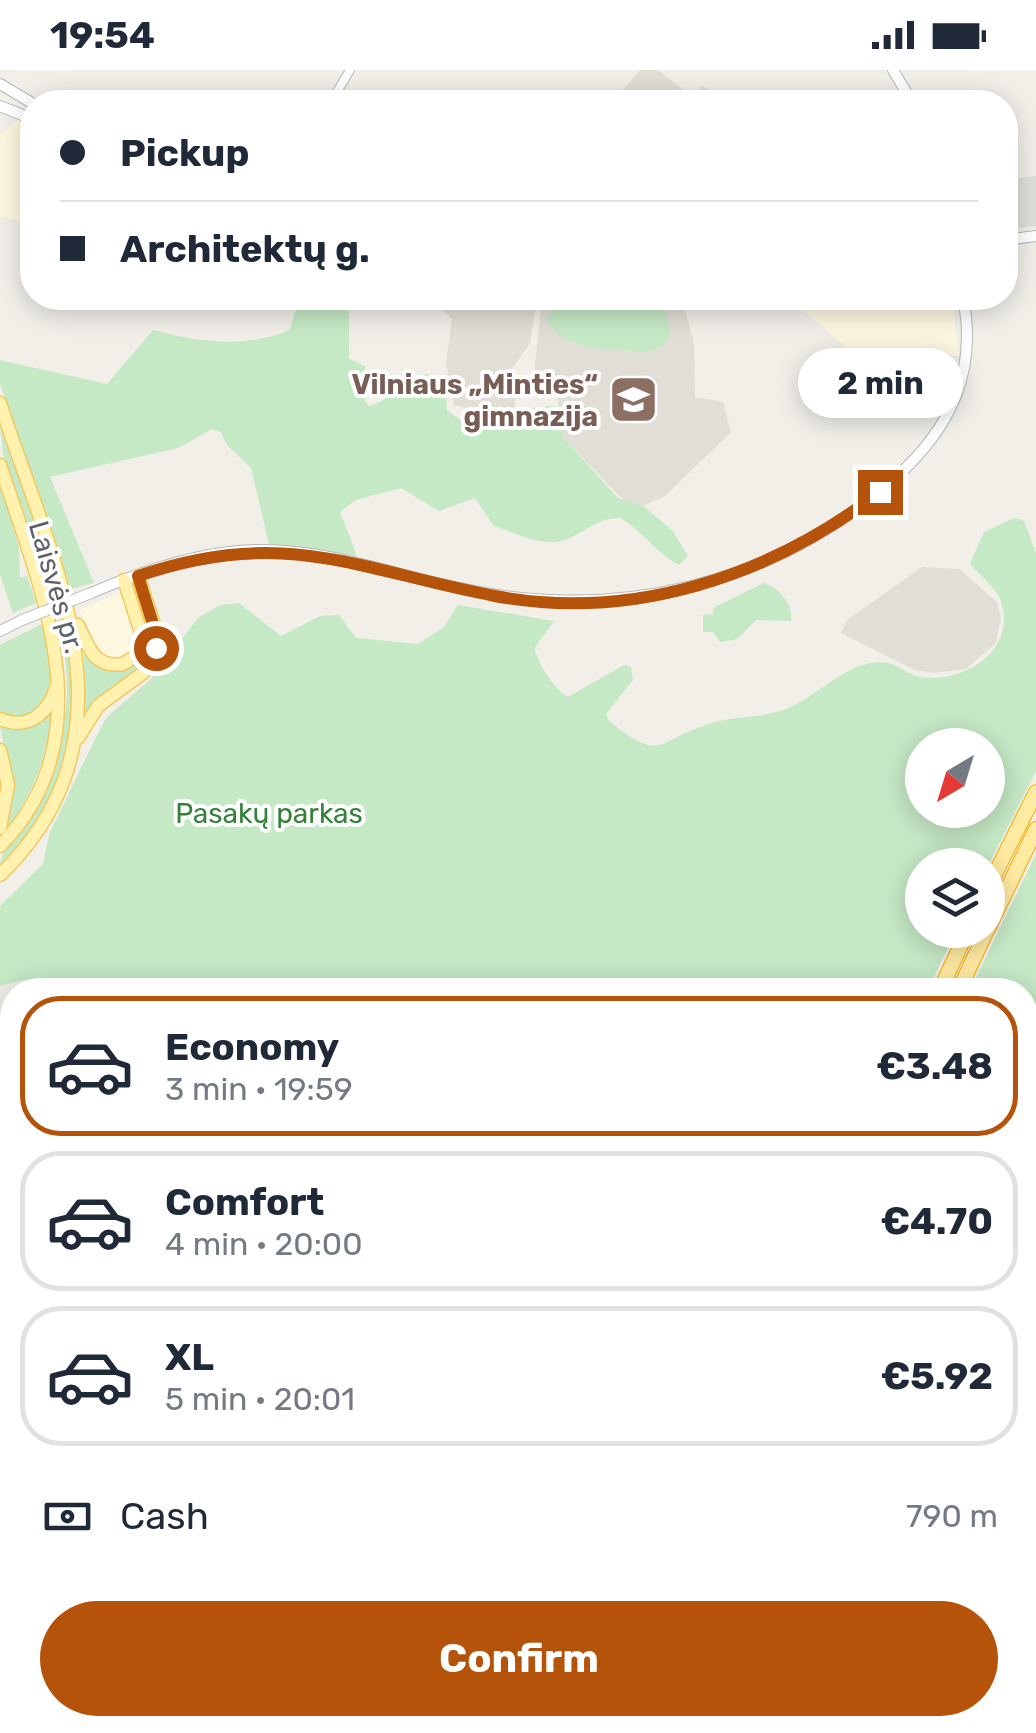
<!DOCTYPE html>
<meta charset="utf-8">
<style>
:root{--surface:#fff;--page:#f6f6f7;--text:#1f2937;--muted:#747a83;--line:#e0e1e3;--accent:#b45309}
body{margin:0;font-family:Rubik,sans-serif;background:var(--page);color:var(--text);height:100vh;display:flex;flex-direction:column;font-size:38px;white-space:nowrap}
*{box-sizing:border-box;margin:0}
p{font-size:32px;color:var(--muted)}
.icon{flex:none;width:55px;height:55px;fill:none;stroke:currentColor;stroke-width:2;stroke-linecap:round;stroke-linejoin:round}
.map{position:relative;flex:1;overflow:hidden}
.details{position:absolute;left:0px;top:908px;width:1038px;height:758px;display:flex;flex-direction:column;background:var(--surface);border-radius:40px 40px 0 0;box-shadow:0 5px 25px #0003}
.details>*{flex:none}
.top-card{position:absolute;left:20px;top:20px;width:998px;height:220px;border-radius:40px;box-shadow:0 5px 25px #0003;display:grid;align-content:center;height:220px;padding:0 40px;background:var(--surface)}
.needle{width:65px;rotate:218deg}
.tools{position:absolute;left:905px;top:658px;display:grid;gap:20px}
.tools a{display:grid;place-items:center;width:100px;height:100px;border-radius:50%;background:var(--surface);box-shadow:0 5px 25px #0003;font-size:50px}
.end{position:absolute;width:45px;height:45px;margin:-22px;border:12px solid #b45309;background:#fff;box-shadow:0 0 0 5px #fff}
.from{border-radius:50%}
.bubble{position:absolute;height:70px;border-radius:35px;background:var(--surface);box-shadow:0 5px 25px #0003;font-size:32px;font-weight:700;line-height:70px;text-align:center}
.top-card b{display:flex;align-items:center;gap:35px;height:95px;font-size:38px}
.top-card b+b{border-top:2px solid var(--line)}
.top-card i{width:25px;height:25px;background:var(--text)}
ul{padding:18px 0 0;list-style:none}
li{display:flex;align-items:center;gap:30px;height:140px;margin:0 20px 15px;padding:0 20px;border:5px solid var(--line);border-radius:40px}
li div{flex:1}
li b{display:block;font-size:38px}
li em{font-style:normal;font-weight:700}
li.selected{border-color:var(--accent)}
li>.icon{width:90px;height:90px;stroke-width:1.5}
.pay{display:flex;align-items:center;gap:25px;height:110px;padding:0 40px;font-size:38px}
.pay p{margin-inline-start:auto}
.action{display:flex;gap:20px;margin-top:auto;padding:20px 40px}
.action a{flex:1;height:115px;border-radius:60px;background:var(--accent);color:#fff;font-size:40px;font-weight:700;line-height:115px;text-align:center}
.status{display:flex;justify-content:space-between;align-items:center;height:70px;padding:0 50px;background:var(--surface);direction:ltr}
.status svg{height:28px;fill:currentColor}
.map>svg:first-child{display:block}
</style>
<div class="status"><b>19:54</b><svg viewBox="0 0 49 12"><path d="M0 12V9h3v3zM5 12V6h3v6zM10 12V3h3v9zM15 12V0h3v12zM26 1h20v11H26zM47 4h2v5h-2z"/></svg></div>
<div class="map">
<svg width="1036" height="1663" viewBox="0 0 1036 1663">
<rect width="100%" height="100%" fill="#f1efe8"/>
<g fill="#fef7e0">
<polygon points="18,50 32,54 32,155 0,146 0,64"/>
<polygon points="796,228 952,228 959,286 855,285 796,234"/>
<polygon points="117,524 125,528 139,567 131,586 107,591 91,574 79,540"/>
<polygon points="0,1033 12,1050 12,1087 8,1094 12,1101 12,1150 0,1160"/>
</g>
<polygon fill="#e0deda" points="1036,106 1036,156 1005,159 1005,109"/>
<g fill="#e1ded6">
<polygon points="640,0 658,0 692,27 702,16 728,32 602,32 607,26 614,31"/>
<polygon points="440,228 537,228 530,273 507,306 506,315 517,319 514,339 494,345 454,335 446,292 452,249 439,238"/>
<polygon points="542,228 682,229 694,273 695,327 723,332 731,362 665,426 643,436 627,434 563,367 556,317 533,312"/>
<polygon points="922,497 959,499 997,532 1001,548 996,573 966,599 933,603 915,600 841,563 847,550"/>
<polygon points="12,1347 12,1481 0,1482 0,1355"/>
</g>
<g fill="#c5e8c5" fill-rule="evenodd">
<path d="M299 228H333L332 238 349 239V289L365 296V331L369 336C396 331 411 292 445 308L447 340C484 374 516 334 556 336L563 367 618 428 643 436 672 460 688 486 679 495C655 482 643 461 620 448 595 448 584 464 562 471 542 477 511 462 493 455L475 428 439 441 401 418 356 430 340 442 357 486 269 474 251 398 227 375 221 362 212 359 178 378 50 407 94 513 71 519 0 314V290L107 314 153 260C201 272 243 279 290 260Z"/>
<path d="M559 228 669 234 665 239 671 262 663 275 651 281C622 281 557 282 548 249Z"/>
<path d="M0 346 75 582 71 671 43 747 0 799C0 773 25 759 37 736 53 703 65 662 67 626 71 528 0 442 0 346Z"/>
<polygon points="0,411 19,478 20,508 27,506 36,533 13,543 0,504"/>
<path d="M1014 448 1024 451 1036 483V701L988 796 922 795V860H956L928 920H51L28 909 0 916V836L43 794 50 762 101 657 108 646 151 609 199 547 220 535 239 533 281 566 320 546 339 545 356 568 418 574 444 557 458 535 554 551 535 577C535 590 555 621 568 627L624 595 631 597 633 610 606 644 608 650C663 695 656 670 709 654 733 646 760 648 784 640 812 629 835 604 863 595 898 585 900 606 927 608 971 610 1018 576 1000 529 995 517 979 504 970 494L984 462ZM922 675H988V740H922Z"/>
<path d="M764 513C780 518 794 536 791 551L756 550 737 569 720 572 713 562H703V545L713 544V538Z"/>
<path d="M139 524C165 602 136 597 85 643L84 584 97 596 113 601 138 589 135 525Z"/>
<path d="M42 554C54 595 63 656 0 645V575Z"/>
<path d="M54 638C47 688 32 726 2 767L13 723 0 655Z"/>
<polygon points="1036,784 1036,1007 1025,997 1025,920 970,920"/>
<polygon points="1025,1023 1036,1032 1036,1295 1025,1339"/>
<polygon points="1025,1364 1036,1369 1036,1663 804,1663 801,1653 1025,1652"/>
<polygon points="12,1500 12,1651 0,1656 0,1502"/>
<polygon points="98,1653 784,1652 786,1663 74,1663"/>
</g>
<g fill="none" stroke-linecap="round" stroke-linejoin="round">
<defs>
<g id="minor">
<polyline points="331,32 350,0"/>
<polyline points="0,1234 12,1247"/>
<polyline points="1025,1357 1036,1353"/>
<polyline points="0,1492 12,1490"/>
<polyline points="794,1652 796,1663"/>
</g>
<g id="tertiary">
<polyline points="893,0 912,32"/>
<polyline points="0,14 32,33"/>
<polyline points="0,36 32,49"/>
<polyline points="1005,170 1036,166"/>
<path d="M91 523C145 500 206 479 266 480 332 481 395 505 458 518 616 552 774 516 895 408 950 359 978 302 963 228"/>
<polyline points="0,561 22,550"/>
</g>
<polyline id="secondary" points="0,968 12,963"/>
<g id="primary">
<path d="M0 333C52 493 146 664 0 805"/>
<path d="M0 395C40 517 108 667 0 776"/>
<path d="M78 555C89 578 94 598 123 594L136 586 143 569 124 510"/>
<path d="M0 649C30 661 49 642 57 615"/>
<polyline points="78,668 98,636 143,603 153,586 155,557 138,506"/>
<polyline points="0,680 8,715 0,758"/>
</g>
<g id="trunk">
<polyline points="988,818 1036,722"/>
<polyline points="988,859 1036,759"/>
<polyline points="940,920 968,860"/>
<polyline points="959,920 987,860"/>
<polyline points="9,1663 33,1652"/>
<polyline points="54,1663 79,1652"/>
</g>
</defs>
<use href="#minor" stroke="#b5b8bc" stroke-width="10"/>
<use href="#tertiary" stroke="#b5b8bc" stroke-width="12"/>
<use href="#secondary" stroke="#b6babf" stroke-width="14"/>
<use href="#primary" stroke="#f2c960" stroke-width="15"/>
<use href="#trunk" stroke="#f9ab00" stroke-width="16"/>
<use href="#minor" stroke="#fff" stroke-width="8"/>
<use href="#tertiary" stroke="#fff" stroke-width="10"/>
<use href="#secondary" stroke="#fff" stroke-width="11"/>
<use href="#primary" stroke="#fff2af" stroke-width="12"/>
<use href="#trunk" stroke="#feeaa1" stroke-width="14"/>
<defs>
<polyline id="tertiary-bridge" points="22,550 91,523"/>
</defs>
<use href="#tertiary-bridge" stroke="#b5b8bc" stroke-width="12" stroke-linecap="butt"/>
<use href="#tertiary-bridge" stroke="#fff" stroke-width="10"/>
</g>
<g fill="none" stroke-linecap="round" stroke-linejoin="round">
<path stroke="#b45309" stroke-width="12" d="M156 578 154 557 138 506C284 456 355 499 495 526 633 552 770 506 880 422"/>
</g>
<defs>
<symbol id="school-square" viewBox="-11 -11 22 22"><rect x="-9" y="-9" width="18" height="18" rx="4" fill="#8d6e63" stroke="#fff"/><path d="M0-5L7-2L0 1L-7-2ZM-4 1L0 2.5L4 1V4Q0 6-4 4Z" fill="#fff"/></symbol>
</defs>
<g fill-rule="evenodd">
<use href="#school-square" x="606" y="302" width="55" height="55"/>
</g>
<g text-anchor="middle" stroke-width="8" stroke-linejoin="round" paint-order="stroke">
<g font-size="28" font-weight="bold" fill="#785e54" stroke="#fff" text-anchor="end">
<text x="598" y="324">Vilniaus „Minties“<tspan x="598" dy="32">gimnazija</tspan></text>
</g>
<g font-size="28" fill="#5f6368" stroke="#fff">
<text transform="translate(57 517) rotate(74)" y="10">Laisvės pr.</text>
</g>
<g font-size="28" fill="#348238" stroke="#fff">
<text x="269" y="753">Pasakų parkas</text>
</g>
</g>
</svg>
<div class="tools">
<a><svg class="needle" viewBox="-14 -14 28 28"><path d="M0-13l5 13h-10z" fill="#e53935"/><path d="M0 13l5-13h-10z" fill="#747a83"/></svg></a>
<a><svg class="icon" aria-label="layers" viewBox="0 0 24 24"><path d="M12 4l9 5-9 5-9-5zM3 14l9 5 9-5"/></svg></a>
</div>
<i class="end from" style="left:156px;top:578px"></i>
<i class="end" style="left:880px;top:422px"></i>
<div class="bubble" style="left:798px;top:278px;width:165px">2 min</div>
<div class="top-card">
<b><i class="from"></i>Pickup</b>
<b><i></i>Architektų g.</b>
</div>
<section class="details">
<ul>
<li class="selected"><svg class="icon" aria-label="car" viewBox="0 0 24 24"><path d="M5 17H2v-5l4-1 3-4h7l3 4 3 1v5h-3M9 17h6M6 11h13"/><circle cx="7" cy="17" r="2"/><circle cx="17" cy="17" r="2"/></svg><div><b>Economy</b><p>3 min · 19:59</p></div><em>€3.48</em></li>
<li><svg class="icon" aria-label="car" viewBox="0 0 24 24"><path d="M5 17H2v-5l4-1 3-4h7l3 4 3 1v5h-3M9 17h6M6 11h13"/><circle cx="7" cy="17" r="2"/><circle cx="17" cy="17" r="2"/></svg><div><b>Comfort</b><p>4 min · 20:00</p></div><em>€4.70</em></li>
<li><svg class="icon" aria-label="car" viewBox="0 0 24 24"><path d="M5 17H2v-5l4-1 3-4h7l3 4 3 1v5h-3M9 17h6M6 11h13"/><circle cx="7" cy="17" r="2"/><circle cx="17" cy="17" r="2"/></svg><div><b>XL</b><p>5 min · 20:01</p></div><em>€5.92</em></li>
</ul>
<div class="pay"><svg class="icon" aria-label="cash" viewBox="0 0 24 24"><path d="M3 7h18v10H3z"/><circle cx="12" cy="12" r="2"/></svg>Cash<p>790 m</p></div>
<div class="action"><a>Confirm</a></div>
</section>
</div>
